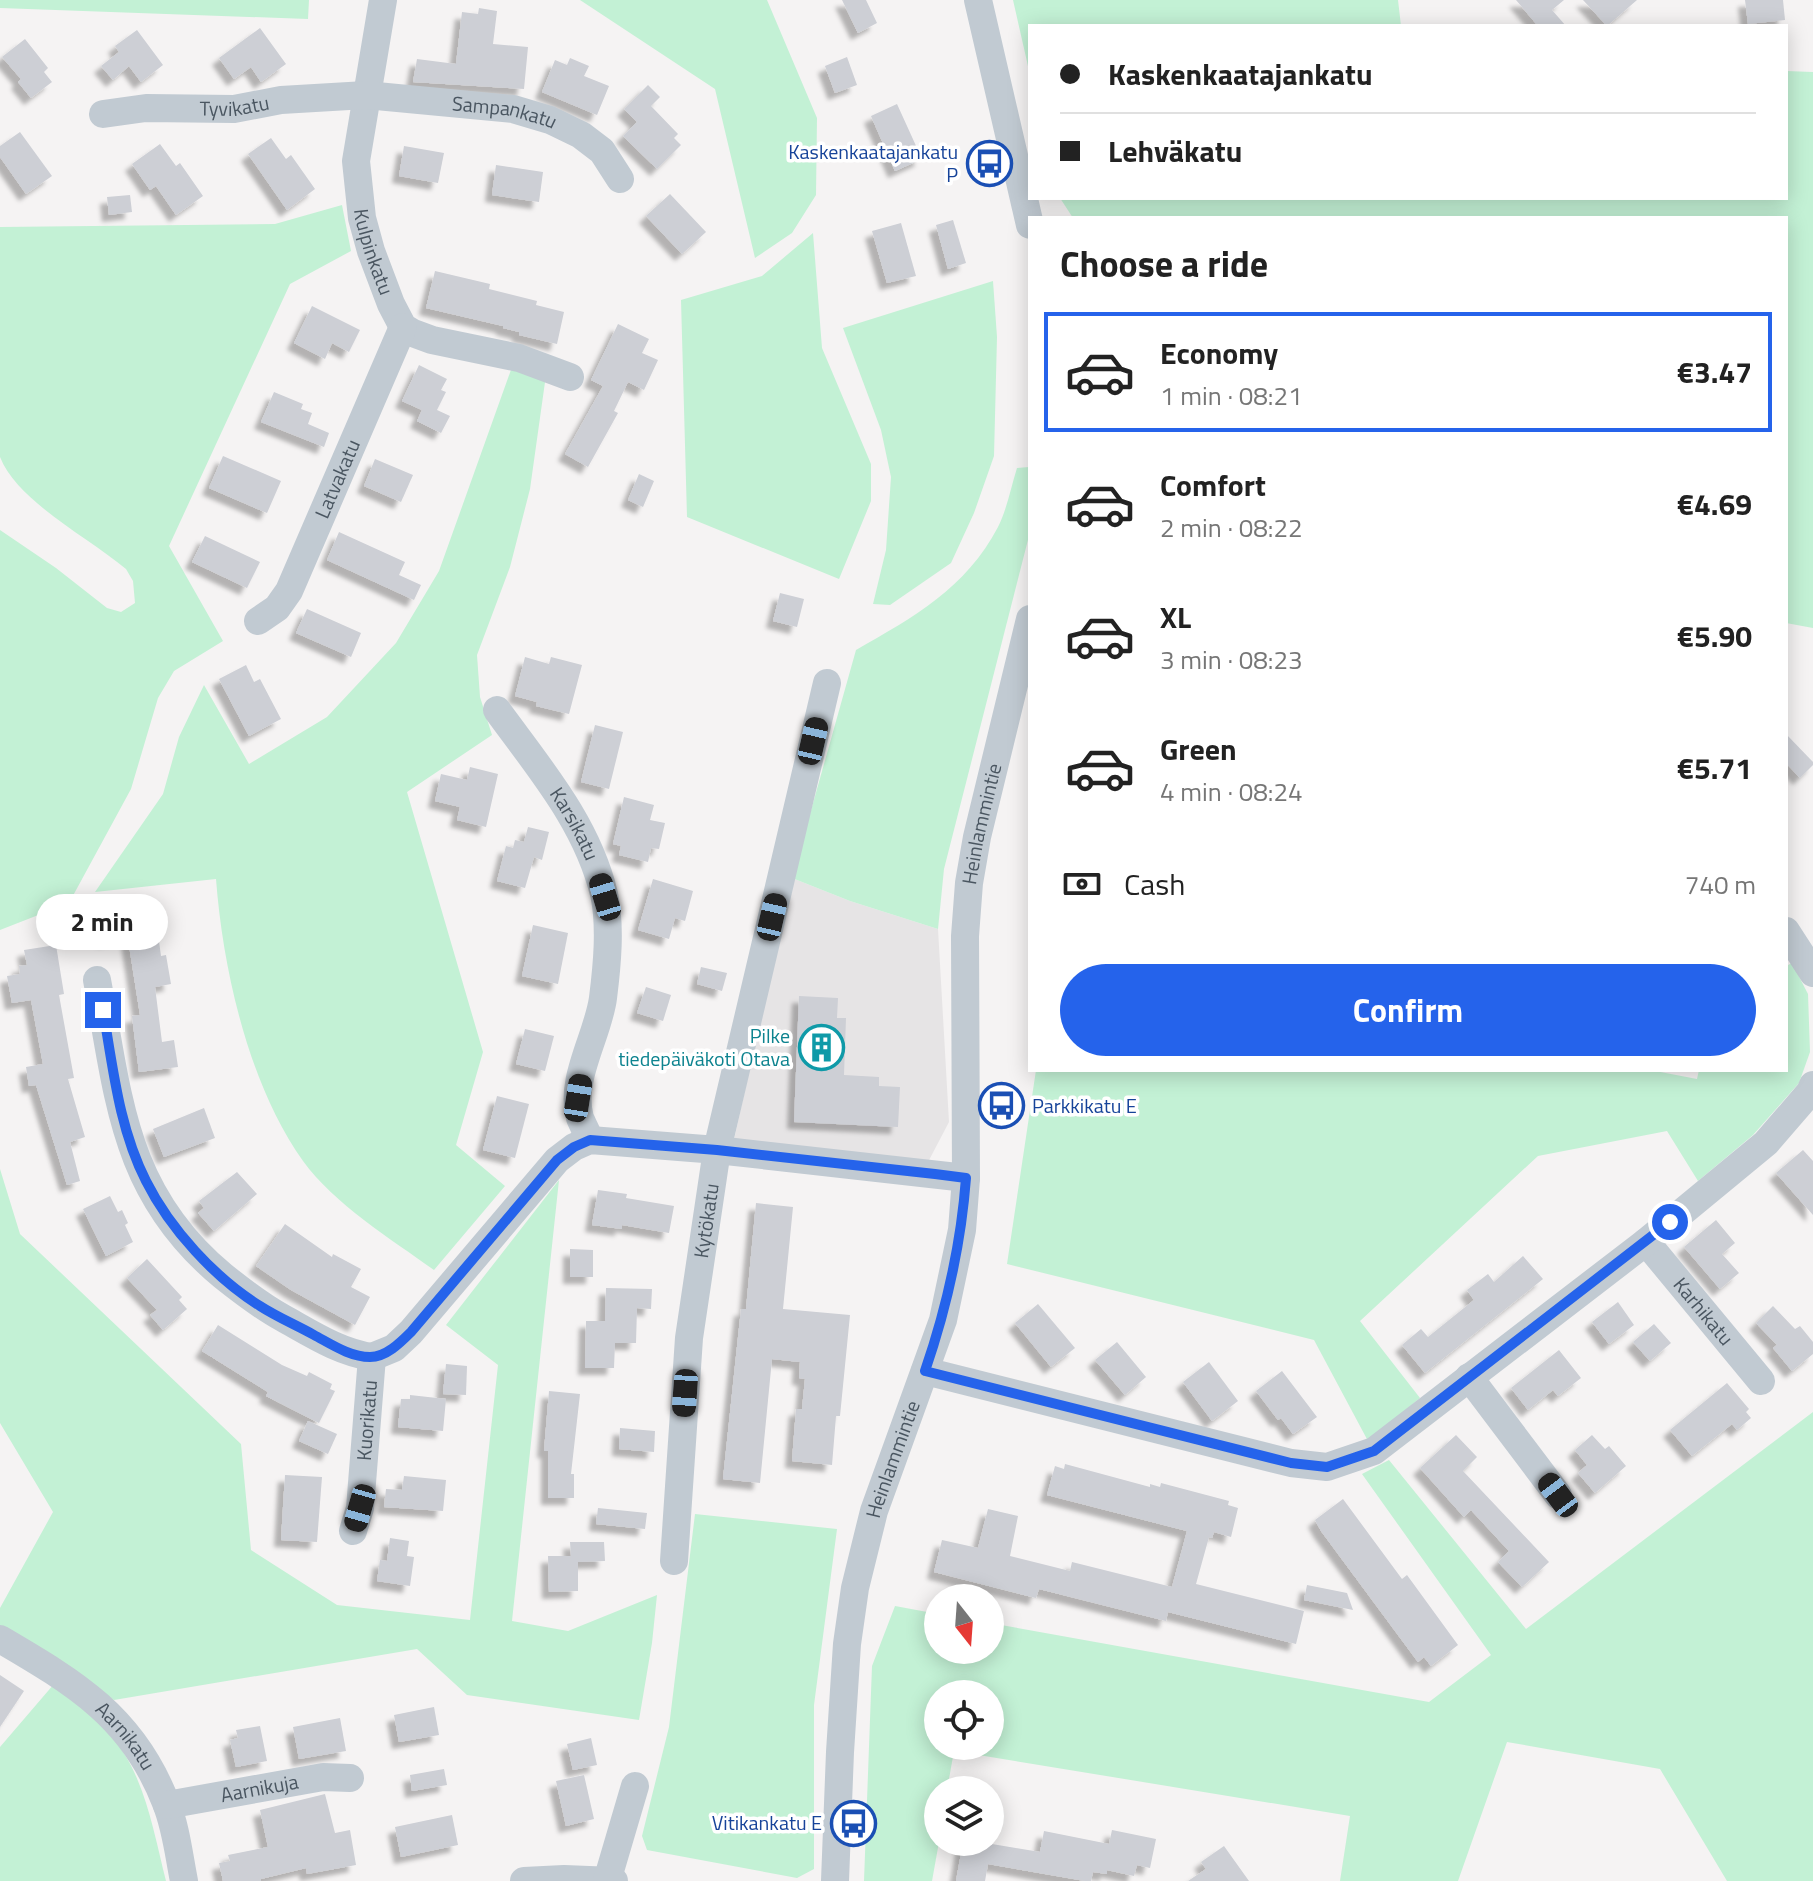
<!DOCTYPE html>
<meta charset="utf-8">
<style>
:root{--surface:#fff;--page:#f2f2f2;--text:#222;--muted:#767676;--line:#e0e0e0;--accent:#2563eb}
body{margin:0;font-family:"Titillium Web",sans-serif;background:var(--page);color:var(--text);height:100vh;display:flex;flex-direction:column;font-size:30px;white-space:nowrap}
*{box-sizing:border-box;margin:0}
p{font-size:26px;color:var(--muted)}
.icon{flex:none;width:44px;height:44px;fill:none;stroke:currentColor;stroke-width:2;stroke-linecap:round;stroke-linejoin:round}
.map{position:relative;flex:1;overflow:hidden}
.sheet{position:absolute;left:1028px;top:216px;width:760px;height:856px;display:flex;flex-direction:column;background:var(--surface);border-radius:0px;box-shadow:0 4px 20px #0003}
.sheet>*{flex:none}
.top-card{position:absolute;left:1028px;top:24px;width:760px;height:176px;border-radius:0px;box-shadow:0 4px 20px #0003;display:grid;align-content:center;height:176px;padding:0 32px;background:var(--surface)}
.needle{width:52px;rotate:163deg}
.tools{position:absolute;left:924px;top:1584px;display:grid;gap:16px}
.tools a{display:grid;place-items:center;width:80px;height:80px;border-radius:50%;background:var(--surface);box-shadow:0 4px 20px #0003;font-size:40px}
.end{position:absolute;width:36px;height:36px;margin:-18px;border:10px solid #2563eb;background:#fff;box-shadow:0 0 0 4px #fff}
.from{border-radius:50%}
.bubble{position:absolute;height:56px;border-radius:28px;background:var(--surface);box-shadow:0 4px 20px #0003;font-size:26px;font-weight:700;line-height:56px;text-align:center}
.car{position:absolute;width:24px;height:48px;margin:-24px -12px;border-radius:10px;box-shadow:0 0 6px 2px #0007;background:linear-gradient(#222 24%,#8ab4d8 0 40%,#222 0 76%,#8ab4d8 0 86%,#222 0)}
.top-card b{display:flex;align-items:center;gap:28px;height:76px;font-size:30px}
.top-card b+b{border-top:2px solid var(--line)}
.top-card i{width:20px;height:20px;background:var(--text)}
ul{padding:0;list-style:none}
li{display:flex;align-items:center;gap:24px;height:120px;margin:0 16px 12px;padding:0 16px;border:4px solid transparent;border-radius:0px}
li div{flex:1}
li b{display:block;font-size:30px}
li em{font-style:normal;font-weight:700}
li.active{border-color:var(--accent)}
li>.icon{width:72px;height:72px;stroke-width:1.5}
h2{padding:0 32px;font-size:36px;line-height:96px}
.pay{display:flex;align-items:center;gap:20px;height:88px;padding:0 32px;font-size:30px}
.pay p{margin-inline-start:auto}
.primary-button{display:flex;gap:16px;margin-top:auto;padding:16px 32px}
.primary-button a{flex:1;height:92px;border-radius:48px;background:var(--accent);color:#fff;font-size:32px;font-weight:700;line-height:92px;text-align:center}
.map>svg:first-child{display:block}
</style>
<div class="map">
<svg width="1813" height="1881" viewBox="0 0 1813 1881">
<defs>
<filter id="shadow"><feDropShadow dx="-7" dy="7" stdDeviation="2" flood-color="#0004"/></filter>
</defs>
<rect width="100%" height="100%" fill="#f5f3f3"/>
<polygon fill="#e6e4e5" points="792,878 850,901 938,929 949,1122 927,1164 734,1140"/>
<g fill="#c3f1d5" fill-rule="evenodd">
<polygon points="0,0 309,0 308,19 0,8"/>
<polygon points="580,0 767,0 817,118 816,195 792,233 755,258 715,89"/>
<polygon points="1013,0 1398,0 1401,26 1030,26 1030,75"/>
<polygon points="1786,71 1813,72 1813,628 1786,623 1786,218 1073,218 1060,198 1786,198"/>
<path d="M342 205 351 251 290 284 169 546 223 641 174 671 158 698 131 789 69 903 0 930V530L56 568 107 608 121 612 135 603 133 581 126 569C88 537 18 502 0 457V227L275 224Z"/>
<polygon points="813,233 822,348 871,464 871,501 839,579 687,517 681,300 762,276"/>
<polygon points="993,281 997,337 994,456 974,513 951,563 890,605 873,604 886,550 891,477 881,430 843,328"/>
<path d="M512 367 546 375 530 489 510 567 477 655 480 697 492 735 407 792 483 1052 456 1145 505 1186 434 1270C391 1239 334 1204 303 1161 249 1085 223 971 216 879L95 892 163 794 179 737 204 685 249 764 327 717 396 643 439 571Z"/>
<path d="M1029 467 1030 532 944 869 938 929 850 901 792 878 856 650C914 617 966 588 998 527 1007 509 1011 487 1017 468Z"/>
<polygon points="1792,963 1808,994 1810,1052 1799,1083 1753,1135 1698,1181 1667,1131 1538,1156 1360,1321 1420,1398 1368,1441 1314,1340 1007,1264 1036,1070 1650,1070 1697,1079 1699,1070 1786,1070 1786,966"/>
<polygon points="0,1169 20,1234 241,1444 251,1550 337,1605 470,1620 498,1365 446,1325 559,1180 512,1621 568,1631 657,1595 652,1643 639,1720 467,1695 417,1649 114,1700 0,1628 0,1608 53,1512 0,1423"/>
<path d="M1813 1412V1881H1727L1660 1769 1507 1742 1458 1881H1340L1350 1816 954 1751 947 1790H938L939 1842 932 1881H864L872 1666 895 1606 938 1614V1650H990V1623L1429 1702 1491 1655 1362 1474 1389 1460 1526 1629ZM938 1694H990V1746H938Z"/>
<polygon points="695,1514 837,1529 814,1705 814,1869 797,1878 647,1850 642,1836 669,1727"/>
<path d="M54 1684C71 1699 90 1713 106 1730 144 1769 153 1830 166 1881H0V1747Z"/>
</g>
<g fill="#cdcfd5" filter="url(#shadow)">
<polygon points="842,0 866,0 877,23 858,33"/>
<polygon points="1516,0 1564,0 1552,10 1566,26 1538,26"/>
<polygon points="1583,0 1637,0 1607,26"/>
<polygon points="1745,0 1783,0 1785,20 1748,24"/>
<polygon points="479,8 497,11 493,44 528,47 524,89 413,82 417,59 456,64 462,12 478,14"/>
<polygon points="260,28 286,64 261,82 251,67 234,79 219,58"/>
<polygon points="137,30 163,65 141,82 129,66 113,80 101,66 119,52 115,46"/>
<polygon points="25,39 48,68 44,72 52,82 31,98 18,82 21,79 2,57"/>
<polygon points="847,57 857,85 835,93 825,66"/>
<polygon points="570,58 589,66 584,76 609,86 597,115 542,92 555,60 567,65"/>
<polygon points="648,85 660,97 651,106 678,134 674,138 681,145 657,169 623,136 637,122 624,109"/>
<polygon points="897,104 922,159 895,171 871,116"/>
<polygon points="20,132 52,176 26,194 0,157 0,146"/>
<polygon points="271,138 286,159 291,155 315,189 287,210 248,154"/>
<polygon points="160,144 176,166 180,163 203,196 176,215 156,186 150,190 132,164"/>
<polygon points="404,146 444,153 438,183 399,176"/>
<polygon points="496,165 543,172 539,202 492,195"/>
<polygon points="670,194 706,232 682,254 646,216"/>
<polygon points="130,195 132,212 109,215 107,197"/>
<polygon points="953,220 966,263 948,269 936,225"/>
<polygon points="901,223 916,276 887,283 872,231"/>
<polygon points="435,271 490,284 489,289 537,301 536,305 564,312 557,344 519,335 519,332 503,328 503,326 426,308"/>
<polygon points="312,306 360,330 349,352 332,343 325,359 294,343"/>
<polygon points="618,324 649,339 642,353 658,360 644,390 628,382 614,411 618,413 588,467 565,454 603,386 591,380"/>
<polygon points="419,365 447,379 441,390 446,392 437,410 450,416 441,433 417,421 422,410 402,401"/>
<polygon points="274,392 303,404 301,409 312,413 308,424 329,433 324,447 261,422"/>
<polygon points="223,456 281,481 267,513 209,488"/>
<polygon points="375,459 413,475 401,502 364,486"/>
<polygon points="639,474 654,481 643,507 628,500"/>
<polygon points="339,532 405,562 399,575 421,585 414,600 327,560"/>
<polygon points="205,536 260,562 247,588 192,562"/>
<polygon points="780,593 804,599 797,627 773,621"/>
<polygon points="307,609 361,633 351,657 296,633"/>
<polygon points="525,657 549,664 551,657 582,665 569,714 536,706 537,702 515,696"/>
<polygon points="246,665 254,682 260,679 281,719 249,736 219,679"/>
<polygon points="595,725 623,732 609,789 581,782"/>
<polygon points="1786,734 1813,762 1813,765 1800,778 1786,763"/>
<polygon points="470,767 498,774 486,827 457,820 460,807 435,801 441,774 467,780"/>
<polygon points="624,797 654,805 650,820 665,823 659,849 651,848 648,862 619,855 621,846 613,844"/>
<polygon points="528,827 549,832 542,860 534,857 525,888 497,881 506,846 513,848 515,840 524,842"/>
<polygon points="653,879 693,891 685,921 675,918 669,939 638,930"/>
<polygon points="123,917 127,936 104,941 100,921"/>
<polygon points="533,925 568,933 558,984 522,976"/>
<polygon points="158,934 161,956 166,955 171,984 155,987 162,1042 174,1040 178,1067 139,1072 132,1016 140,1015 128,939"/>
<polygon points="56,945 64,994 59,995 74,1078 68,1079 85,1137 70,1142 80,1181 67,1185 36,1085 29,1086 26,1067 43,1064 31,1000 12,1003 7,976 20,974 19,966 27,965 24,950"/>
<polygon points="701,967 727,973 722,991 697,984"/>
<polygon points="646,987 671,995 663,1021 637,1013"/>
<polygon points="799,996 838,998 837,1018 846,1018 844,1075 879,1077 879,1086 900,1087 898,1127 794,1122"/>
<polygon points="525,1029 554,1036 545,1071 516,1064"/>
<polygon points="497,1096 529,1104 515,1158 483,1150"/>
<polygon points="204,1108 215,1138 164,1157 153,1129"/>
<polygon points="1803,1150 1813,1161 1813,1215 1776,1173"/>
<polygon points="237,1172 257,1194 214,1231 198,1213 204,1208 199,1201"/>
<polygon points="598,1190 627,1194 626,1198 674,1206 669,1233 622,1225 622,1229 592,1225"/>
<polygon points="110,1196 118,1212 122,1210 128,1223 125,1225 133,1242 106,1256 83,1209"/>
<polygon points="756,1203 793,1207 783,1309 850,1315 840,1416 836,1416 832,1465 792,1461 796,1409 802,1409 805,1379 799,1378 800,1362 772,1359 760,1483 723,1479 741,1309 746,1309"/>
<polygon points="1716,1220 1735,1243 1722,1254 1739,1273 1720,1289 1684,1247"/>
<polygon points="285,1224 332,1257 333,1254 361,1269 351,1287 370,1297 355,1325 291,1290 256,1266"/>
<polygon points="570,1249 593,1250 593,1277 570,1277"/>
<polygon points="1523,1256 1543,1279 1425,1373 1402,1345 1421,1329 1428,1337 1474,1300 1467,1290 1488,1274 1494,1282"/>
<polygon points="147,1259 182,1297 179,1300 187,1309 163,1330 150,1315 157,1310 127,1278"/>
<polygon points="606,1288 652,1289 651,1309 637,1308 636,1343 615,1343 614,1368 585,1368 586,1321 605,1321"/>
<polygon points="1618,1302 1634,1325 1609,1344 1592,1322"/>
<polygon points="1038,1304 1075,1348 1051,1367 1015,1323"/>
<polygon points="1773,1306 1795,1329 1800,1326 1813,1342 1813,1354 1792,1371 1773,1348 1777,1345 1756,1323"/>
<polygon points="1654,1324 1671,1343 1650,1361 1633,1342"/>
<polygon points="218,1325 282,1365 307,1376 309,1372 332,1384 330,1389 335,1391 319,1423 266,1396 268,1392 202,1351"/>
<polygon points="1117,1342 1146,1377 1125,1395 1095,1360"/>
<polygon points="1559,1350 1581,1378 1558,1396 1553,1390 1528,1410 1511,1388"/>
<polygon points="1209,1362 1238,1401 1212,1421 1183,1382"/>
<polygon points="446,1364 467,1366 466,1395 443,1394"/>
<polygon points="1282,1371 1317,1417 1293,1434 1281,1418 1278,1420 1256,1391"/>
<polygon points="1727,1383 1749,1409 1746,1412 1751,1418 1737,1430 1732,1424 1692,1456 1670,1430"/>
<polygon points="549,1391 580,1394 571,1474 574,1474 574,1498 548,1498 548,1451 544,1451"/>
<polygon points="410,1395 446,1399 443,1431 398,1427 401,1399 410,1399"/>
<polygon points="308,1421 337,1434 328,1454 299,1441"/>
<polygon points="620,1428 655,1431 654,1452 619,1449"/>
<polygon points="1456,1435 1477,1457 1463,1471 1549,1562 1522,1587 1498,1562 1509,1551 1471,1510 1464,1517 1420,1468"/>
<polygon points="1592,1435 1605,1449 1609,1446 1626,1466 1595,1493 1578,1473 1587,1465 1575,1450"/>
<polygon points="1065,1464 1150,1487 1150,1484 1160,1487 1161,1483 1229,1501 1228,1505 1238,1508 1231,1537 1214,1532 1212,1538 1209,1537 1196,1584 1304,1611 1296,1644 1168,1612 1166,1621 1039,1589 1036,1598 934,1572 942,1540 978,1548 988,1509 1018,1516 1010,1556 1070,1571 1072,1562 1172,1587 1187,1531 1047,1495 1055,1466 1064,1469"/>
<polygon points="285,1475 322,1477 317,1542 281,1540"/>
<polygon points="404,1476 446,1480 443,1511 384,1507 386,1489 402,1490"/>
<polygon points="1343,1499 1402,1579 1407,1575 1458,1645 1431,1666 1424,1657 1418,1662 1321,1531 1315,1520"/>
<polygon points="598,1508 647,1513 645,1529 596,1524"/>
<polygon points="390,1538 409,1541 407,1556 414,1557 410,1586 377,1581 380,1560 387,1561"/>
<polygon points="570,1542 604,1542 605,1561 578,1562 578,1591 549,1592 548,1556 571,1556"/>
<polygon points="1307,1585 1347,1593 1353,1610 1304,1600"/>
<polygon points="0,1675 24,1691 0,1727"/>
<polygon points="434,1707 439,1735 399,1742 394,1715"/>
<polygon points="340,1718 346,1751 299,1759 293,1727"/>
<polygon points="260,1726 267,1761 236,1767 230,1740 238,1738 236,1730"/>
<polygon points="591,1738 597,1765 573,1770 567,1744"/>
<polygon points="444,1769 447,1785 412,1791 410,1775"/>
<polygon points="584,1775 594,1819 566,1826 556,1781"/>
<polygon points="325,1794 335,1833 350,1830 356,1865 307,1874 306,1868 261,1879 261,1881 223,1881 219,1863 230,1861 228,1855 268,1847 260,1810"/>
<polygon points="452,1815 458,1845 401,1857 395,1827"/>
<polygon points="1112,1830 1156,1839 1150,1868 1137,1865 1134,1876 1107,1870 1107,1874 1093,1872 1091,1881 1085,1881 988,1864 985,1881 956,1881 963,1842 992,1842 992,1844 1040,1852 1044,1831 1109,1844"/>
<polygon points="1224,1846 1249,1881 1188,1881 1206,1869 1201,1862"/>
</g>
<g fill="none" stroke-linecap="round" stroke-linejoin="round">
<g stroke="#c1cad2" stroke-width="28">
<path id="s1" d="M383 0 356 161 362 218 371 251 391 304 403 327 413 333 432 340 519 358 570 377"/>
<polyline points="978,0 1030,225"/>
<path id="s2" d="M103 114 146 108 234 109 281 100 366 95 513 109 550 120 581 135 602 151 620 179"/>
<path id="s3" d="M258 621 277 608 289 591 403 327"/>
<path id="s4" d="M497 710C539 768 587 823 604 894 611 926 607 966 603 998 598 1036 569 1079 580 1118 583 1125 587 1133 590 1140"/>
<polyline points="1786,931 1813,973"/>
<path d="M97 980C119 1099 123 1193 223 1276 243 1292 261 1306 283 1318 312 1334 339 1352 372 1357"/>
<path id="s5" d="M1646 1242 1761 1381"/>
<polyline points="372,1357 394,1348 411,1332 557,1160 574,1147 590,1140 717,1150 966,1178"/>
<polyline points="925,1371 1291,1463 1327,1467 1374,1451 1646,1242 1766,1143 1810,1092 1813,1085"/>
<polyline points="1469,1377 1558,1495"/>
<path id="s6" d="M353 1531 360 1508 372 1357"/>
<path id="s7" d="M674 1561 689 1338 717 1150 827 683"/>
<path id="s8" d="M0 1639C75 1683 133 1717 166 1803 176 1827 179 1856 184 1881"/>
<path id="s9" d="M167 1805 323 1777 350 1778"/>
<polyline points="524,1881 564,1879 614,1881"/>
<polyline points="607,1881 635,1786"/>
<path id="s10" d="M835 1881 840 1752 847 1644 855 1588 874 1511 943 1320 962 1230 966 1178 965 936 969 883 977 837 1030 619"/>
</g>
</g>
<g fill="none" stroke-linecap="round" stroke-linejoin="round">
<path stroke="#2563eb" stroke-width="10" d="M103 1010C113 1068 119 1128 146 1181 170 1229 215 1278 260 1306 277 1317 296 1325 314 1335 331 1344 350 1357 370 1357 386 1357 400 1343 411 1332L557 1160 574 1147 590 1140 717 1150 935 1174 966 1178C961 1245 947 1307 925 1371L1291 1463 1327 1467 1374 1451 1670 1222"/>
</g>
<defs>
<symbol id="bus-ring" viewBox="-11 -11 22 22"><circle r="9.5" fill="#fff" stroke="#1a4fb4" stroke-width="1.5"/><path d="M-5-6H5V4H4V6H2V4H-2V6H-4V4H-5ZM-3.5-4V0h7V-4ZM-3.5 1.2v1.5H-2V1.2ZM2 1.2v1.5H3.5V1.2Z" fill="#1a4fb4"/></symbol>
<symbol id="building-ring" viewBox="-11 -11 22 22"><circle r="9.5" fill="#fff" stroke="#0f9aa8" stroke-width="1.5"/><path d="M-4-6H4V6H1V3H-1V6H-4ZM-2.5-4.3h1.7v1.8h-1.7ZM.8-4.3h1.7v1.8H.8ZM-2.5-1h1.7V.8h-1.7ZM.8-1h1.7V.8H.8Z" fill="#0f9aa8"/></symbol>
</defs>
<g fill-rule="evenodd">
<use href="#bus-ring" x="964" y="138" width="51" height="51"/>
<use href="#building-ring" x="796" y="1022" width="51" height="51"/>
<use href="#bus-ring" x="976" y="1080" width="51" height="51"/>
<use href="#bus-ring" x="828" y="1798" width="51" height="51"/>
</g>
<g text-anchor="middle" stroke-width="7" stroke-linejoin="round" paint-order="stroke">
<g font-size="20" fill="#4a5661" stroke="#fff">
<text dy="7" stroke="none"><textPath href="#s2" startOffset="132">Tyvikatu</textPath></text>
<text dy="7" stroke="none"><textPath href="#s2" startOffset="404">Sampankatu</textPath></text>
<text dy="7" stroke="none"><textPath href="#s1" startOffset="256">Kulpinkatu</textPath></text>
<text dy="7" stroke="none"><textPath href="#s3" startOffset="166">Latvakatu</textPath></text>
<text dy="7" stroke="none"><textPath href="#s4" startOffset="138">Karsikatu</textPath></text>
<text dy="7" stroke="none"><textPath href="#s10" startOffset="1076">Heinlammintie</textPath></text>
<text dy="7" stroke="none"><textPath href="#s7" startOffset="342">Kytökatu</textPath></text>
<text dy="7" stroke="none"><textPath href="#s5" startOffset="90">Karhikatu</textPath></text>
<text dy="7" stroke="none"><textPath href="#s6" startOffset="112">Kuorikatu</textPath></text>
<text dy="7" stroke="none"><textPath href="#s10" startOffset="428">Heinlammintie</textPath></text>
<text dy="7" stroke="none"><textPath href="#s8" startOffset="160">Aarnikatu</textPath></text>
<text dy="7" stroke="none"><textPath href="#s9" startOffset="94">Aarnikuja</textPath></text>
</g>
<g font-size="20" fill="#164399" stroke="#fff" text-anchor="end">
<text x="958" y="159">Kaskenkaatajankatu<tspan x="958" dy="23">P</tspan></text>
<text x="1032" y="1113" text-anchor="start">Parkkikatu E</text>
<text x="822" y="1830">Vitikankatu E</text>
</g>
<g font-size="20" fill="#0d838f" stroke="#fff" text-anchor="end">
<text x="790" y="1043">Pilke<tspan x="790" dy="23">tiedepäiväkoti Otava</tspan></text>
</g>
</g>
</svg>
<div class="tools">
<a><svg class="needle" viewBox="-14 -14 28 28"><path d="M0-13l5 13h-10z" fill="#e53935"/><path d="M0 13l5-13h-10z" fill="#767676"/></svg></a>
<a><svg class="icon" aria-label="locate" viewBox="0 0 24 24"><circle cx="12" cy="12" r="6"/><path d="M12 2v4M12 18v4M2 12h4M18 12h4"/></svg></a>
<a><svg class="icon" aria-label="layers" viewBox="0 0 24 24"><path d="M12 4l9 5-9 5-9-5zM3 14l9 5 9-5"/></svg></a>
</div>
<i class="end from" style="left:1670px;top:1222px"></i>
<i class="end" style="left:103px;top:1010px"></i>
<div class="bubble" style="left:36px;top:894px;width:132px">2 min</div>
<i class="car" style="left:813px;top:741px;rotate:13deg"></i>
<i class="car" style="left:605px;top:897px;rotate:343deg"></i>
<i class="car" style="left:772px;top:917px;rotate:13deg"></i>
<i class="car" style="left:578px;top:1098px;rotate:9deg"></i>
<i class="car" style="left:685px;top:1393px;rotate:184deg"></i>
<i class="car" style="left:1558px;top:1495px;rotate:323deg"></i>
<i class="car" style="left:360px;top:1508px;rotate:196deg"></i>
<div class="top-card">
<b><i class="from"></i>Kaskenkaatajankatu</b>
<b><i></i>Lehväkatu</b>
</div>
<section class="sheet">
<h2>Choose a ride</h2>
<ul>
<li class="active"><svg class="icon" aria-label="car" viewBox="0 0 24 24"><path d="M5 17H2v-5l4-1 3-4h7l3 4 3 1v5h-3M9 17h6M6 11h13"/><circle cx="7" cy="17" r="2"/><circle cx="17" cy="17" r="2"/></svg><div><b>Economy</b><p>1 min · 08:21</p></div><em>€3.47</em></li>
<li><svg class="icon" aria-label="car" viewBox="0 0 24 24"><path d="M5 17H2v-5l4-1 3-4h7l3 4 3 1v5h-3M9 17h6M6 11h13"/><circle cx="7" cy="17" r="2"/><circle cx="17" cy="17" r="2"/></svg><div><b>Comfort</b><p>2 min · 08:22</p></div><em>€4.69</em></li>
<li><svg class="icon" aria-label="car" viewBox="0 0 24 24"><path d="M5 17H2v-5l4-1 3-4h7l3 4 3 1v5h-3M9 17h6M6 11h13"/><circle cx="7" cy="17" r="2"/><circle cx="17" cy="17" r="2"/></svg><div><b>XL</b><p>3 min · 08:23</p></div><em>€5.90</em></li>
<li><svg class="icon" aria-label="car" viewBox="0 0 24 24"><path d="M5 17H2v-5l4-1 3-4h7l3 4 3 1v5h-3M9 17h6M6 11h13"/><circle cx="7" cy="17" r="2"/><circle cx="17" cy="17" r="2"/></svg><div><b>Green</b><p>4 min · 08:24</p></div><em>€5.71</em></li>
</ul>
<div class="pay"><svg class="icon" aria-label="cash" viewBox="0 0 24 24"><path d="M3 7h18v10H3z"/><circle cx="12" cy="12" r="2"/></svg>Cash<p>740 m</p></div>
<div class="primary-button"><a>Confirm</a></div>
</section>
</div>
